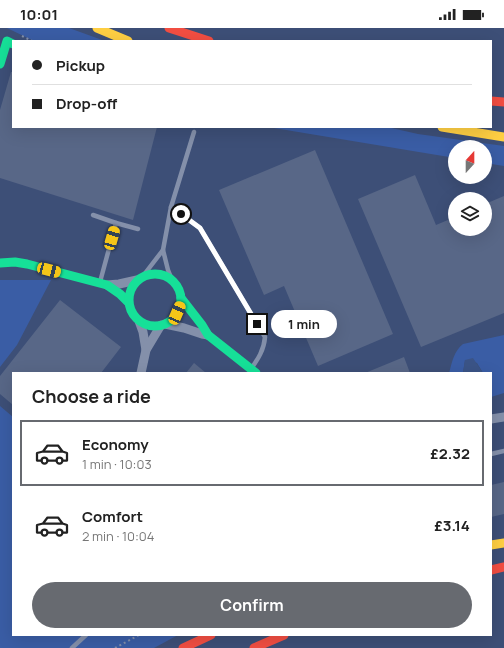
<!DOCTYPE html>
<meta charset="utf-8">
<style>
:root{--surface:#fff;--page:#f2f2f2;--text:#222;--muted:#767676;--line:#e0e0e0;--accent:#676a70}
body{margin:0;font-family:Manrope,sans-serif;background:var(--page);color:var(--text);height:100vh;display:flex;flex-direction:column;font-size:15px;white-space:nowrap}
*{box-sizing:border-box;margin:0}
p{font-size:13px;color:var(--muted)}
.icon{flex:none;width:22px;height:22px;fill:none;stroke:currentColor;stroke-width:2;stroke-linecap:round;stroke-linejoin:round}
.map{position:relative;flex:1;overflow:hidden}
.details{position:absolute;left:12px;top:344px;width:480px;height:264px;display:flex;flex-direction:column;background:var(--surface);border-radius:0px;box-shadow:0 4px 16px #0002}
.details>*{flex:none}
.guide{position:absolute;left:12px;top:12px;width:480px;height:88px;border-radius:0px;box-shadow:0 4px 16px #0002;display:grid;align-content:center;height:88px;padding:0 20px;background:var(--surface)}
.needle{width:26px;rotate:21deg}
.fabs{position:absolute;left:448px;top:112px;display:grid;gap:8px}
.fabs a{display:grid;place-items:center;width:44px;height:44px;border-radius:50%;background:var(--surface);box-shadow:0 4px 16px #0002;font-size:20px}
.end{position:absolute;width:18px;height:18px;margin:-9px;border:5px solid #fff;background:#111;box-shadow:0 0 0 2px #111}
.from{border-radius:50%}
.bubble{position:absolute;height:28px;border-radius:14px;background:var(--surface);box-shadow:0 4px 16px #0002;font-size:13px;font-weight:700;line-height:28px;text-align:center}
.car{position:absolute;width:12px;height:24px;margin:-12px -6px;border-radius:5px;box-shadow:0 0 3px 1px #0007;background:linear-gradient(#f5c518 24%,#345 0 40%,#f5c518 0 76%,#345 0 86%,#f5c518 0)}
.guide b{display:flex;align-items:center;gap:14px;height:38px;font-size:15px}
.guide b+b{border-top:1px solid var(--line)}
.guide i{width:10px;height:10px;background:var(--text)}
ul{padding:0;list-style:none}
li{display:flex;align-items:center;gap:12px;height:66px;margin:0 8px 6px;padding:0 12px;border:2px solid transparent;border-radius:0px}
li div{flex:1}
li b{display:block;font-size:15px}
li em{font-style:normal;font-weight:700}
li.on{border-color:var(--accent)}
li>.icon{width:36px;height:36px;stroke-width:1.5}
h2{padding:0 20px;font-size:18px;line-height:48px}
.primary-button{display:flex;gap:8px;margin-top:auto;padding:8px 20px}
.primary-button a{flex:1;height:46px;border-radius:24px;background:var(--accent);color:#fff;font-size:16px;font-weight:700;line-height:46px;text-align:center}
.status{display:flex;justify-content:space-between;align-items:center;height:28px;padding:0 20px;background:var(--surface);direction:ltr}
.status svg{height:11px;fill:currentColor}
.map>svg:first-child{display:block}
</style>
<div class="status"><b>10:01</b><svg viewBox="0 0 49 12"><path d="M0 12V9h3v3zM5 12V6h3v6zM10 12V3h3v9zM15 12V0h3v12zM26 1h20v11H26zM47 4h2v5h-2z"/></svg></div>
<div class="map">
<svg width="504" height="620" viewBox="0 0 504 620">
<rect width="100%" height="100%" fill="#3d4f77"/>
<g fill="#3a5da5">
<polygon points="7,0 69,0 105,13 34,13"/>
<polygon points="268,99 387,99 418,106 504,118 504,138 485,135 485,119 455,119 455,130"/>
<polygon points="0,252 51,252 17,317 0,339"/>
<path d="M504 307V365L491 369V345H483L477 335 465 332 463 345H449C452 334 454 323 463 316Z"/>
<polygon points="0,378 13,389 13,607 178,607 154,620 0,620"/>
</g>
<polygon fill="#3b5487" points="473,330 483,345 463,345 465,332"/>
<g fill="#586787">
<polygon points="11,44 13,44 13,99 157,99 133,192 0,150 0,82"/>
<polygon points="315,122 393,306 318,338 284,258 264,267 219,162"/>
<polygon points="415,147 436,197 455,189 455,201 485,201 485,176 504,168 504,285 421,319 358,171"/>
<polygon points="60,272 121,319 101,345 13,345 13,377 0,366 0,348"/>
<polygon points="404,329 410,345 365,345"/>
<polygon points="194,335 206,345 186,345"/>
<polygon points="504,454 504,486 491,489 491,457"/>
</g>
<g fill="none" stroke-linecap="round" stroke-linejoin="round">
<g stroke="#8490aa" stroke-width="2" stroke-dasharray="2 3" stroke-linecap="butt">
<polyline points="22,8 32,13"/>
<polyline points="115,620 139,607"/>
</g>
<g stroke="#8490aa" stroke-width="4.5">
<path d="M171 179 200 200 265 309C264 322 258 331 251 341"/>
<polyline points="93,187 116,195"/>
<polyline points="163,222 168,242 172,252"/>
<polyline points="143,248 163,222 171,179 194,104"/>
<polyline points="100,254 116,195 138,201"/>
<polyline points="491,426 504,423"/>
<polyline points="72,620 86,607"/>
</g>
<g stroke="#8490aa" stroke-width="9">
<polyline points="107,257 119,256 137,252"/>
<polyline points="139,293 143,304 146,322"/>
<polyline points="165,296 184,300 202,306 208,307"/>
<polyline points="141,345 146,322 161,297"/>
<polyline points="491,391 504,389"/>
</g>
<g stroke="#16e098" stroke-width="9">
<polyline points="0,36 7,13 13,16"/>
<polyline points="0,235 15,234 27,236 107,257 120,266 128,274"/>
<circle cx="155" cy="272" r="26"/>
<polyline points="181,270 202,297 208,307 256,345"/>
</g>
<g stroke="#ffcf43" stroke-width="9">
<polyline points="97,0 128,13"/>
<polyline points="442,99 504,109"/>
<polyline points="491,517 504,515"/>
</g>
<g stroke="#f24e42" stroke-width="9">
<polyline points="169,0 209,13"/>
<polyline points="491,73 504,74"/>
<polyline points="491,542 504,539"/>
<polyline points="183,620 211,607"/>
<polyline points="254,620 284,607"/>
</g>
</g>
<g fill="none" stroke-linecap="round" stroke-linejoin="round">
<polyline stroke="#fff" stroke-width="5" points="181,186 200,200 257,296"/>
</g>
</svg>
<div class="fabs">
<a><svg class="needle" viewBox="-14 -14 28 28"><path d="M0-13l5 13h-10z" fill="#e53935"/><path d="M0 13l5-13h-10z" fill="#767676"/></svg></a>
<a><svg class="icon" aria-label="layers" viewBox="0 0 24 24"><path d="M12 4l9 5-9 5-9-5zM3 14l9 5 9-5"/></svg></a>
</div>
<i class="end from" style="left:181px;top:186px"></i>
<i class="end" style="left:257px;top:296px"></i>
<div class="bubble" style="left:271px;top:282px;width:66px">1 min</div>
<i class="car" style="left:112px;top:210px;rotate:16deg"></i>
<i class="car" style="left:49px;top:242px;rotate:105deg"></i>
<i class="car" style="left:177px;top:285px;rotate:23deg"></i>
<div class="guide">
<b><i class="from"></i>Pickup</b>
<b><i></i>Drop-off</b>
</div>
<section class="details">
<h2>Choose a ride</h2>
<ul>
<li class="on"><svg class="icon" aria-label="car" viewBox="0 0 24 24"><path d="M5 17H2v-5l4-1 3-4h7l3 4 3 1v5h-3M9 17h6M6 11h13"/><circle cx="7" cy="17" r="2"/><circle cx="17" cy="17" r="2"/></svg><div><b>Economy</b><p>1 min · 10:03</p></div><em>£2.32</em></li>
<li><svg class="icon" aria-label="car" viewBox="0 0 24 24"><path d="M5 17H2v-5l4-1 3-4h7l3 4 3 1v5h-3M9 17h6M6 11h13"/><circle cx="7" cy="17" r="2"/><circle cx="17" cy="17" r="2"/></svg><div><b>Comfort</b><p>2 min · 10:04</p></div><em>£3.14</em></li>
</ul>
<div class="primary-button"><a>Confirm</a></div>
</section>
</div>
